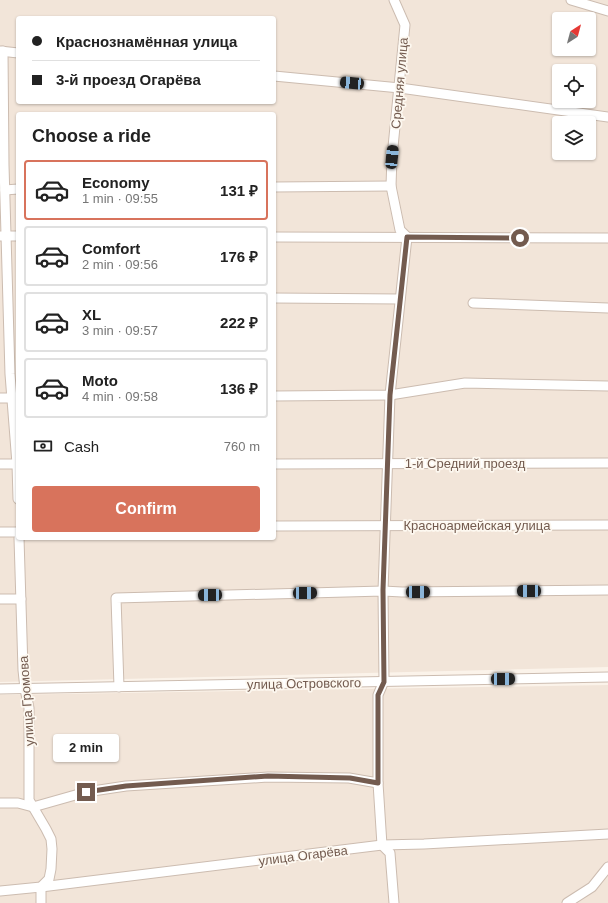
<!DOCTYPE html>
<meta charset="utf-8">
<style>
:root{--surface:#fff;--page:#f2f2f2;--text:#222;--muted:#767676;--line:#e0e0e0;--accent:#d8735c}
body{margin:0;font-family:Arial,sans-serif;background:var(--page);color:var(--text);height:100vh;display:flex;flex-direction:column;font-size:15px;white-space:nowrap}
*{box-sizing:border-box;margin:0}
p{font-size:13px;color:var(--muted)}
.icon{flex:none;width:22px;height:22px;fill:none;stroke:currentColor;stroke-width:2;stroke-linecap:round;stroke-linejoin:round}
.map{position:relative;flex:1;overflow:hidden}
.details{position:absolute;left:16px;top:112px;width:260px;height:428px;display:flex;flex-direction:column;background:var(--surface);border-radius:4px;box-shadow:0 1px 3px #0004}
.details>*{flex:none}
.banner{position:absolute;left:16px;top:16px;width:260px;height:88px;border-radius:4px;box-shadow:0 1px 3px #0004;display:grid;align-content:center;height:88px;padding:0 16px;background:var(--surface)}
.needle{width:26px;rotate:36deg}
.buttons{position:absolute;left:552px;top:12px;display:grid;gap:8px}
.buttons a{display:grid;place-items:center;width:44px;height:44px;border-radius:4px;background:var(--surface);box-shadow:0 1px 3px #0004;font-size:20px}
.end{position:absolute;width:18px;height:18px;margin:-9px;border:5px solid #735b4f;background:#fff;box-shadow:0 0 0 2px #fff}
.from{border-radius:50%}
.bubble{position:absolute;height:28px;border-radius:4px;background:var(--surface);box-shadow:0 1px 3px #0004;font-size:13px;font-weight:700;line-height:28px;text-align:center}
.car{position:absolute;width:12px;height:24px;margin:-12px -6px;border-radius:5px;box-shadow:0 0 3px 1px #0007;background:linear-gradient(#222 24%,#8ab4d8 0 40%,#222 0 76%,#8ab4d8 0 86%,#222 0)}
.banner b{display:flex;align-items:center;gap:14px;height:38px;font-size:15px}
.banner b+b{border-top:1px solid var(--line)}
.banner i{width:10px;height:10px;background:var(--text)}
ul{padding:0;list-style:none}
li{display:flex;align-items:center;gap:12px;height:60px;margin:0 8px 6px;padding:0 8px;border:2px solid var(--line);border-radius:4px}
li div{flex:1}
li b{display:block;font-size:15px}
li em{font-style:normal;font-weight:700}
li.current{border-color:var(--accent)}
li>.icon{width:36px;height:36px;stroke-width:1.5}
h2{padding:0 16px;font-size:18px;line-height:48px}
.pay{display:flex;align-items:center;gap:10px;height:44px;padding:0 16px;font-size:15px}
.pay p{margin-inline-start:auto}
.action{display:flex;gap:8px;margin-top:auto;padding:8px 16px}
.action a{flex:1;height:46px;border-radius:4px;background:var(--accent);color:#fff;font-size:16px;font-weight:700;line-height:46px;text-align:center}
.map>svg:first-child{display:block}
</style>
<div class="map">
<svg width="608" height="903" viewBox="0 0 608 903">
<rect width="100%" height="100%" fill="#fbf3ea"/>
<g fill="#f2e5d9" fill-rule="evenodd">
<path d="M0 0H608V667L0 682ZM18 18H274V102H18ZM559 19H589V49H559ZM559 71H589V101H559ZM18 114H274V538H18ZM559 123H589V153H559Z"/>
<polygon points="608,685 608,903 0,903 0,695"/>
</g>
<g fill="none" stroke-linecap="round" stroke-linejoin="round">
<defs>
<g id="minor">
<polyline points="394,0 405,25 392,157 391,186 400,230 407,237 390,395 383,591 384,681 378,695 378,783 382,845 390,853 394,903"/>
<polyline points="571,0 608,11"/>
<polyline points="0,51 18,53"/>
<polyline points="3,51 4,165 10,374 17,464 18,499"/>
<polyline points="274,76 400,88 608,117"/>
<polyline points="274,187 391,186"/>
<polyline points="5,190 18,189"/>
<polyline points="1,236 18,236"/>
<polyline points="274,237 608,238"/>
<polyline points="274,298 400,299"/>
<polyline points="473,303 608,308"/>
<polyline points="274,396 390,395 465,383 608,386"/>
<polyline points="0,398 18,398"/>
<polyline points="0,464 17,464"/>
<polyline points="274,464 608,463"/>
<polyline points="274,526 608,525"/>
<polyline points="0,532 18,532"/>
<polyline points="19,538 23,670 25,689 29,708 29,800 46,829 51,839 52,849 51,869 49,879 41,887 41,903"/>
<polyline points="0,599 21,599"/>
<polyline points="119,687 116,598 383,591 402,592 608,590"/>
<polyline points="0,689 608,677"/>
<polyline points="0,803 18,803 33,807 86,792 126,786 268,777 349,778 378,783"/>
<polyline points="0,891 41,887 382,845 424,844 608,834"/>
<polyline points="567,903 592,887 608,867"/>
</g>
</defs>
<use href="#minor" stroke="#ccbcb0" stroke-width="11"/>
<use href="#minor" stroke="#fff" stroke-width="9"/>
</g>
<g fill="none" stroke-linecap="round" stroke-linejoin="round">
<polyline stroke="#735b4f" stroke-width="5" points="86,792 126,786 268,776 350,778 378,783 378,695 384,682 383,590 390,395 407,237 520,238"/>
</g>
<g text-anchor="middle" stroke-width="3.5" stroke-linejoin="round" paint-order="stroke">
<g font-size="13" fill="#735b4f" stroke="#fdf8f0">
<text transform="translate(399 83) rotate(-85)" y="5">Средняя улица</text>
<text x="465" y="468">1-й Средний проезд</text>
<text x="477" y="530">Красноармейская улица</text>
<text transform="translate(304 683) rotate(-1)" y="5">улица Островского</text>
<text transform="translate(26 701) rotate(-94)" y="5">улица Громова</text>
<text transform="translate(303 855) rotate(-7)" y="5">улица Огарёва</text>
</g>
</g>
</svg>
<div class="buttons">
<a><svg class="needle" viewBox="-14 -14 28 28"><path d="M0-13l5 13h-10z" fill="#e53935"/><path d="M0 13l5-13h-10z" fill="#767676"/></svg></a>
<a><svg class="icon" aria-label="locate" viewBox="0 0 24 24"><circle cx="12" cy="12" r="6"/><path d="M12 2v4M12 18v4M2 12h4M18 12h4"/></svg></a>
<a><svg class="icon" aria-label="layers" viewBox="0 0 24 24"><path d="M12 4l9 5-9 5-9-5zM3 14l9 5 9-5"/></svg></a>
</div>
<i class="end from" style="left:520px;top:238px"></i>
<i class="end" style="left:86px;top:792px"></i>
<div class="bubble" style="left:53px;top:734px;width:66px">2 min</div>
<i class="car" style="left:352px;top:83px;rotate:275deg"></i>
<i class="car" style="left:392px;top:157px;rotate:6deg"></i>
<i class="car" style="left:529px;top:591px;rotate:270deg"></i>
<i class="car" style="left:418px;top:592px;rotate:90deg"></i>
<i class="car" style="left:305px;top:593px;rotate:89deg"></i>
<i class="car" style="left:210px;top:595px;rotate:269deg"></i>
<i class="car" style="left:503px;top:679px;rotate:89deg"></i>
<div class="banner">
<b><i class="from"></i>Краснознамённая улица</b>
<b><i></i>3-й проезд Огарёва</b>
</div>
<section class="details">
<h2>Choose a ride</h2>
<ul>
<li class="current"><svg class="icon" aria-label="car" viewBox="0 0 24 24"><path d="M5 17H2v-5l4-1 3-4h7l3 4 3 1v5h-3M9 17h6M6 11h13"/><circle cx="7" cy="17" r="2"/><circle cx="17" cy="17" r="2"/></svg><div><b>Economy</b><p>1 min · 09:55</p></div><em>131 ₽</em></li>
<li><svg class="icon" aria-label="car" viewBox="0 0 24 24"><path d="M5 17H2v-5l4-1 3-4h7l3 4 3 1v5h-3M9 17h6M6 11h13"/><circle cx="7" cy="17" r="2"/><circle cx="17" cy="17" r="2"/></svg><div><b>Comfort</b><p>2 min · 09:56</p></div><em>176 ₽</em></li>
<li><svg class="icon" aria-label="car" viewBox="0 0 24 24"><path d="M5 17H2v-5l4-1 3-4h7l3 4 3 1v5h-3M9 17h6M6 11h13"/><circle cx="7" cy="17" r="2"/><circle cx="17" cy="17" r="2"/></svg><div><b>XL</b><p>3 min · 09:57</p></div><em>222 ₽</em></li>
<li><svg class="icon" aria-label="car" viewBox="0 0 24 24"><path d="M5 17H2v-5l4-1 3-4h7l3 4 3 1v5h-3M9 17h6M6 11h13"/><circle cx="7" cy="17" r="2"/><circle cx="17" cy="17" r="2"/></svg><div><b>Moto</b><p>4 min · 09:58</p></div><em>136 ₽</em></li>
</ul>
<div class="pay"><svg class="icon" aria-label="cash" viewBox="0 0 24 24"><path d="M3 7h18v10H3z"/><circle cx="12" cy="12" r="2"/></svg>Cash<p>760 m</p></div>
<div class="action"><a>Confirm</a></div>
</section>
</div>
